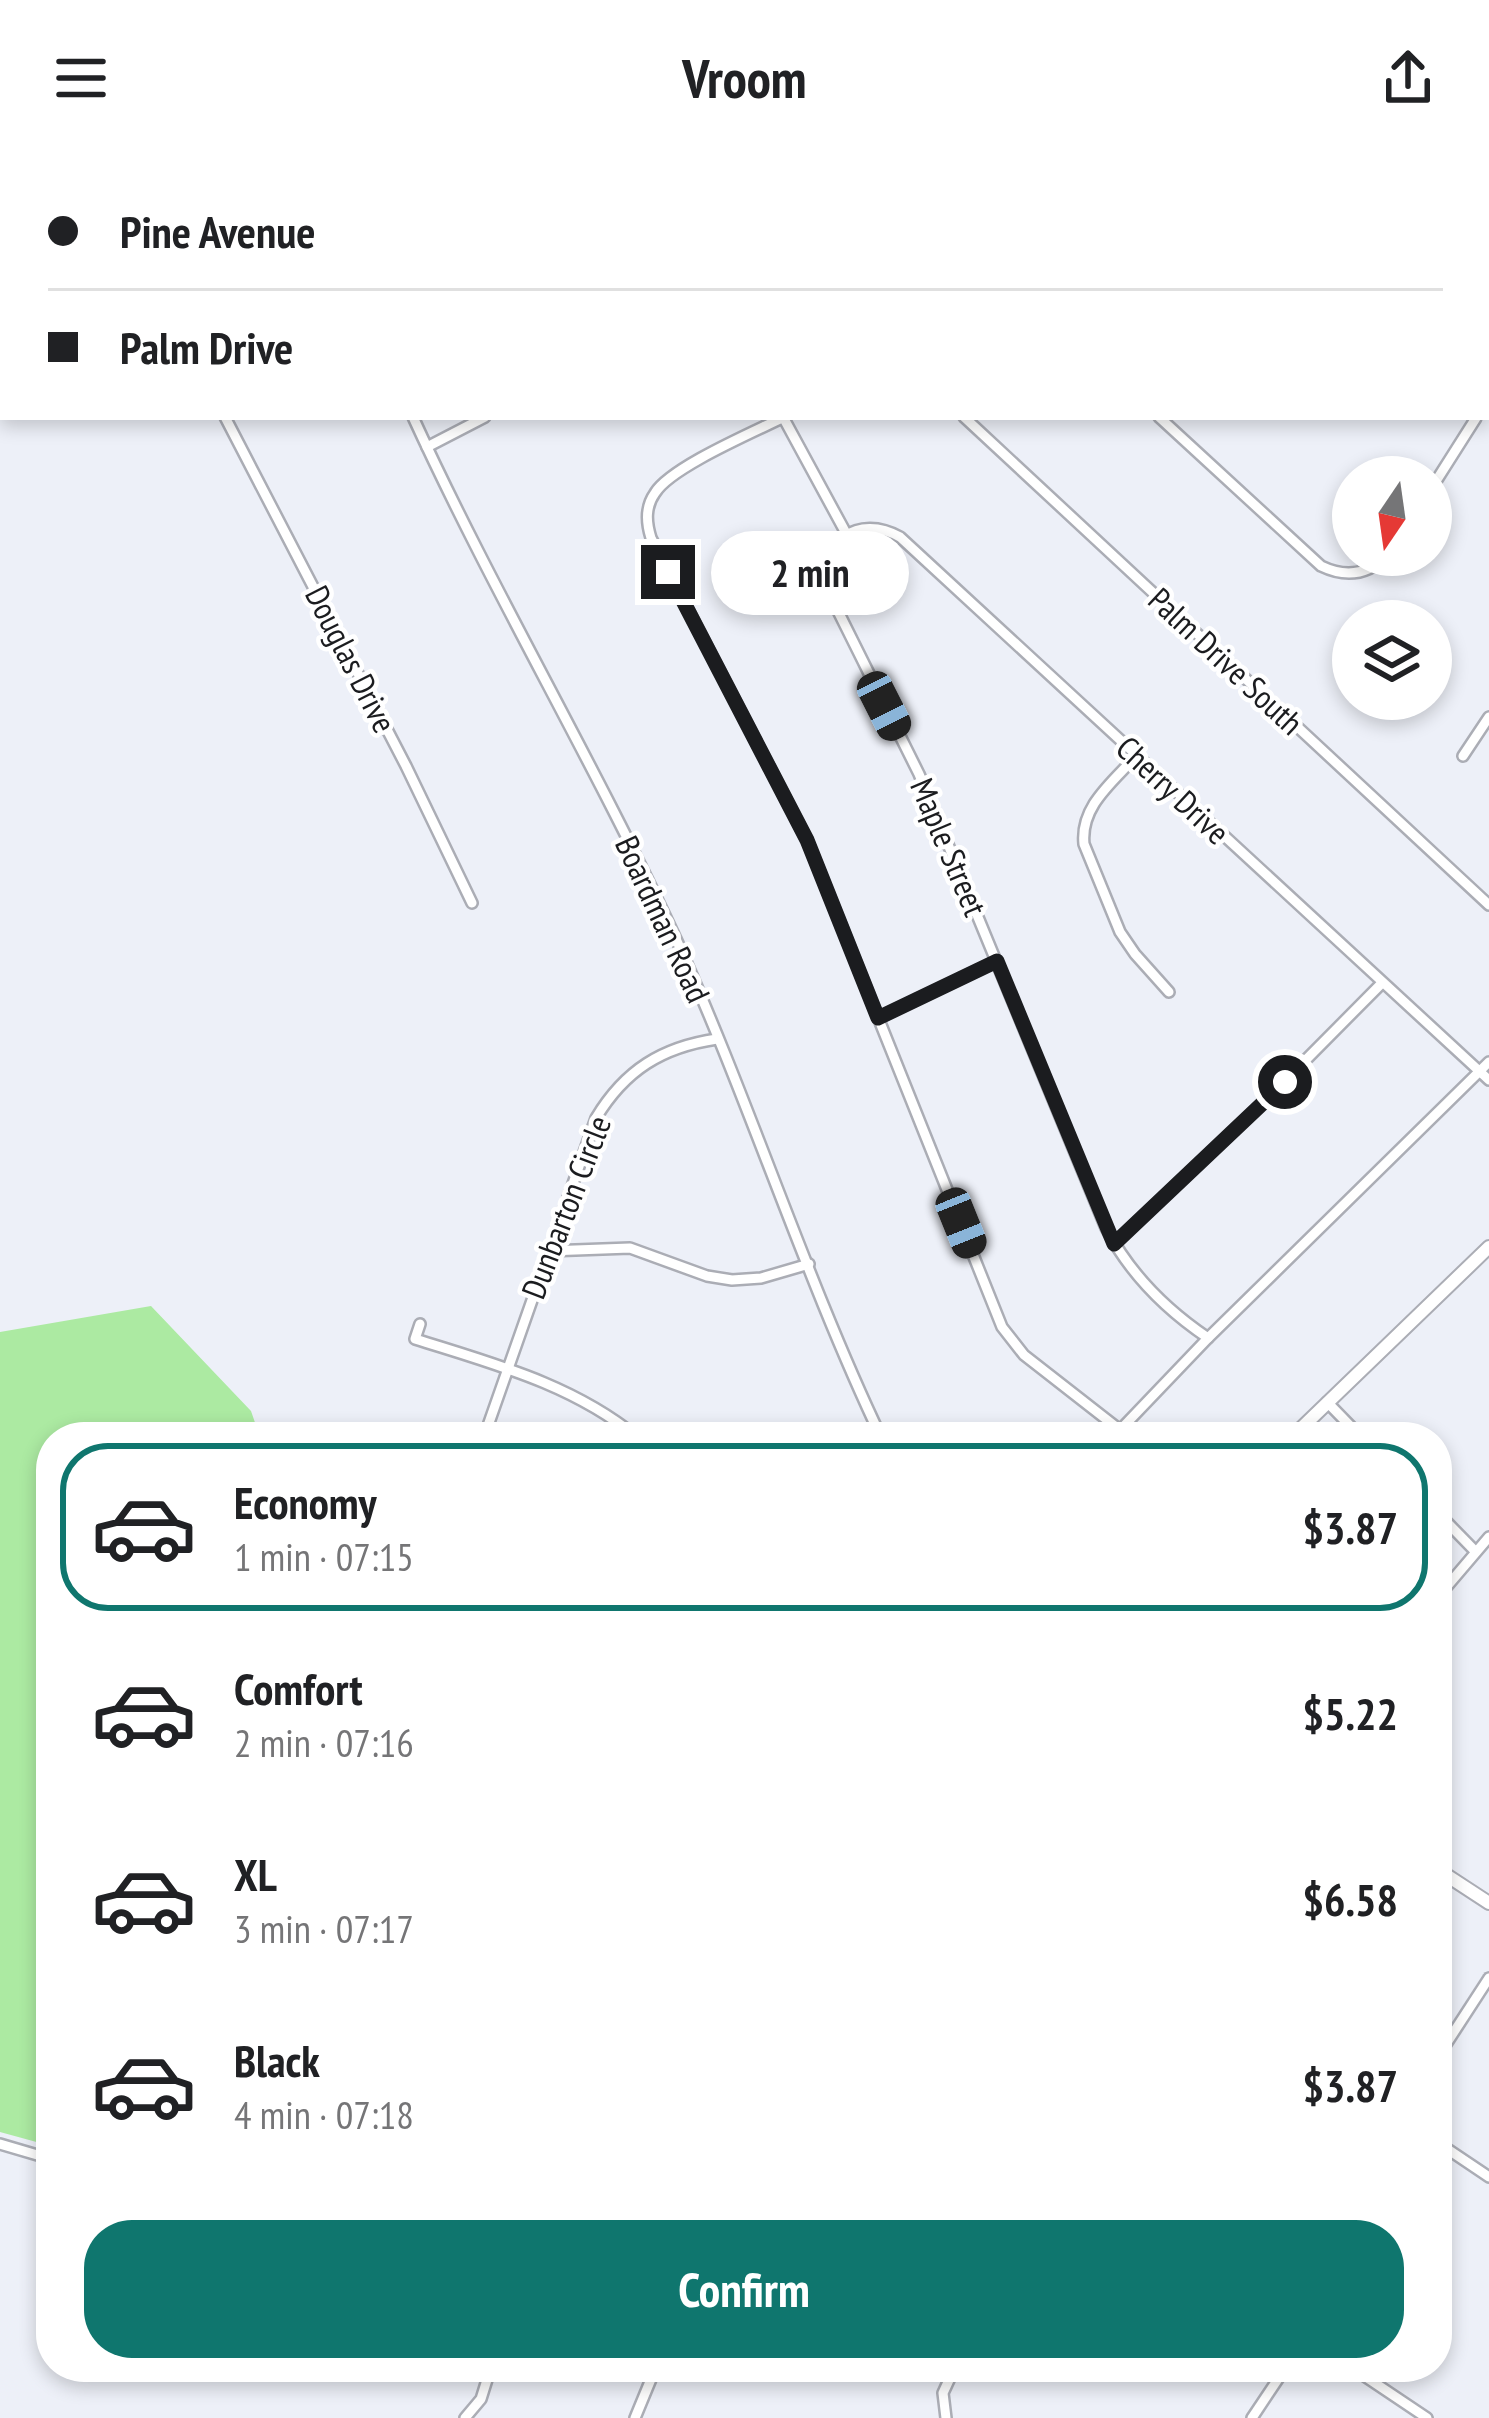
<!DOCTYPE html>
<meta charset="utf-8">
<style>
:root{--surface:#fff;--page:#f2f2f2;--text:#202124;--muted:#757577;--line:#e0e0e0;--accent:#0f766e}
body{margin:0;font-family:"PT Sans Narrow",sans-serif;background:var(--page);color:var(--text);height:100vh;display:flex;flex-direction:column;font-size:45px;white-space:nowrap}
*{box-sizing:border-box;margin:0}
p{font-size:39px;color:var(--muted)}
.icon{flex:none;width:66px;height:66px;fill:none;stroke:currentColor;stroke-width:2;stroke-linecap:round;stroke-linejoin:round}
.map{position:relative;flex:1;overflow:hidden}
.panel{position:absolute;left:36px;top:1266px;width:1416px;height:960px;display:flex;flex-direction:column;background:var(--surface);border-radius:48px;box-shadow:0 6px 18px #0003}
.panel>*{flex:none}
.banner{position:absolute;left:0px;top:0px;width:1491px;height:264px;box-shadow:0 6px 18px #0003;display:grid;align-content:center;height:264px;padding:0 48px;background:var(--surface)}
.needle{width:78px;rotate:193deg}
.controls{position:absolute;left:1332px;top:300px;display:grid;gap:24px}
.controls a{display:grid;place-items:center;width:120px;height:120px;border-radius:50%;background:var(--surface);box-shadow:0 6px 18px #0003;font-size:60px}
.end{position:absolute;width:54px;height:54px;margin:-27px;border:15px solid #1b1c1f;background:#fff;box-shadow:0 0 0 6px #fff}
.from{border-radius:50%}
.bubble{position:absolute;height:84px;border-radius:42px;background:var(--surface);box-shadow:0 6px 18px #0003;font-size:39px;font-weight:700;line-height:84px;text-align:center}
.car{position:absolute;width:36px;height:72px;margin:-36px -18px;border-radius:15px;box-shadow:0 0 9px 3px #0007;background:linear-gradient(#222 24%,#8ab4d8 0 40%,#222 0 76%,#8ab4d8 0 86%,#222 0)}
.banner b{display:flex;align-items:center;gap:42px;height:114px;font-size:45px}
.banner b+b{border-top:3px solid var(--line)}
.banner i{width:30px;height:30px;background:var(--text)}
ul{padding:21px 0 0;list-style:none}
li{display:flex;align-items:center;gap:36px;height:168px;margin:0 24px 18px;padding:0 24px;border:6px solid transparent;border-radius:48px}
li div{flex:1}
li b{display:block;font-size:45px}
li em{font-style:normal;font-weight:700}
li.on{border-color:var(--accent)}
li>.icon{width:108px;height:108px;stroke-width:1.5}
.cta{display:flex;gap:24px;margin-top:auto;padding:24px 48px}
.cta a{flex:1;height:138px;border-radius:48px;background:var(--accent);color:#fff;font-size:48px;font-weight:700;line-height:138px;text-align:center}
header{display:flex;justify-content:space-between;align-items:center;height:156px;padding:0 48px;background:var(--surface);font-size:54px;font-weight:700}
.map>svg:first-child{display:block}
</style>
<header><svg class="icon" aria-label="menu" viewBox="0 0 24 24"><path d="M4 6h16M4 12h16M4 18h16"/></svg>Vroom<svg class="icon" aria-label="share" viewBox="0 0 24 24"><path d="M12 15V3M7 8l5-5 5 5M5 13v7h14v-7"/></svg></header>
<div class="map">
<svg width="1489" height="2262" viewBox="0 0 1489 2262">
<rect width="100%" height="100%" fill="#edf0f8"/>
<polygon fill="#aceaa2" points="151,1150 251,1255 260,1281 51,1281 51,1990 0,1976 0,1176"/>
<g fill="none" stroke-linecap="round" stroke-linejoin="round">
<defs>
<g id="street">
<polyline points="664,0 665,3"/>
<polyline points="1346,0 1351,3"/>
<polyline points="468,3 479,0"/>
<polyline points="966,3 971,0"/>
<polyline points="1488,50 1489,49"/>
<polyline points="1488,100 1489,101"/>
<polyline points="225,261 406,610 472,747"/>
<path d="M413 261C494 438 594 606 676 783 750 946 804 1119 881 1281"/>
<polyline points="783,261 847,379"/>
<path d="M784 261C754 276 671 311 655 337 645 351 646 366 651 382L807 684 1002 1171 1024 1199 1129 1281"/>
<polyline points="964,261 1489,749"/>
<path d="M1159 261 1321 410C1346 422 1368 419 1388 399"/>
<polyline points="427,291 485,261"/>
<polyline points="1431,333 1476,262"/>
<path d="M1136 600C1113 626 1080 650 1084 688L1120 776 1135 798 1169 836"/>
<polyline points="1463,600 1489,561"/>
<polyline points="878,862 997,805"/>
<polyline points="1114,1088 1267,943 1382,827"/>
<polyline points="548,1095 630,1092 707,1120 732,1124 761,1122 809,1108"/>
<path d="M420 1168 415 1183C494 1208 572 1228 637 1281"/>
<path d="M1208 1182C1165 1153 1130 1118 1106 1072L919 618 827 433C818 386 858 357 900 381L1489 924"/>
<polyline points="1327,1246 1361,1281"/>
<polyline points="1121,1273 1208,1182 1489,906"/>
<path d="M484 1281 596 962C625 914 662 891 717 883"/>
<polyline points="1437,1356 1475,1395"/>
<polyline points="1437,1442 1489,1381"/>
<polyline points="1437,1902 1489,1822"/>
<polyline points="1437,1986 1489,2021"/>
<polyline points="0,1988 51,2003"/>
<polyline points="1351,2211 1427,2262"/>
<polyline points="465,2262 481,2243 491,2211"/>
<polyline points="635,2262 656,2211"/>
<polyline points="946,2262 943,2237 955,2211"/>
<polyline points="1252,2262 1286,2211"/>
</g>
<g id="secondary">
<polyline points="1292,1281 1489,1091"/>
<polyline points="1437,1713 1489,1747"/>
</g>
</defs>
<use href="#street" stroke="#abadb5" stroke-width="14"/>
<use href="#secondary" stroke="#abadb5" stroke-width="16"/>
<use href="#street" stroke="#fff" stroke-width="9"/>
<use href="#secondary" stroke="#fff" stroke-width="12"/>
</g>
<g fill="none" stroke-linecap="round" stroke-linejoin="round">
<polyline stroke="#1b1c1f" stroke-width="15" points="668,416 807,684 878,862 997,805 1114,1088 1285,926"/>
</g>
<g text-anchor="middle" stroke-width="9" stroke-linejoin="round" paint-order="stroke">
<g font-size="33" fill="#1b1c1f" stroke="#fff">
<text transform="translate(351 503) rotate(63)" y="12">Douglas Drive</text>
<text transform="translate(1226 505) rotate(43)" y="12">Palm Drive South</text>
<text transform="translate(1173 634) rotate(43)" y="12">Cherry Drive</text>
<text transform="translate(949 691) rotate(67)" y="12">Maple Street</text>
<text transform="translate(663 763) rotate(65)" y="12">Boardman Road</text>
<text transform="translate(566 1051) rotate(-69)" y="12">Dunbarton Circle</text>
</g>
</g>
</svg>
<div class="controls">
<a><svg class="needle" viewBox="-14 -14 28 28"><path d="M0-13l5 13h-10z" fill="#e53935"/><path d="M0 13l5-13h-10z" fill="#757577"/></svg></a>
<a><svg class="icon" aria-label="layers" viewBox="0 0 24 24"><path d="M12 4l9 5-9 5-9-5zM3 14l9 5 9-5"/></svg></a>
</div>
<i class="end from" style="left:1285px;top:926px"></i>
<i class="end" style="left:668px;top:416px"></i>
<div class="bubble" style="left:711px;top:375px;width:198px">2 min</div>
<i class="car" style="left:884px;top:550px;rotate:153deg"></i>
<i class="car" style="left:961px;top:1067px;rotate:158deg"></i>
<div class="banner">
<b><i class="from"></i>Pine Avenue</b>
<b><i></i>Palm Drive</b>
</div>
<section class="panel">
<ul>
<li class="on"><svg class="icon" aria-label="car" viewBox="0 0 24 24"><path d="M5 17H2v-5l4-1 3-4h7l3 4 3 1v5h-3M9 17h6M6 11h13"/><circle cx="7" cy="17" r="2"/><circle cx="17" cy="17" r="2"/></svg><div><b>Economy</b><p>1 min · 07:15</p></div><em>$3.87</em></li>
<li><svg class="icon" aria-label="car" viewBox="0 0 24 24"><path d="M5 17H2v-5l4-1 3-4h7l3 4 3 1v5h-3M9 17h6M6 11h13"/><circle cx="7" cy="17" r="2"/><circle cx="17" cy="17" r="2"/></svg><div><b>Comfort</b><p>2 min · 07:16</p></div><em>$5.22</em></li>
<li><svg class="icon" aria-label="car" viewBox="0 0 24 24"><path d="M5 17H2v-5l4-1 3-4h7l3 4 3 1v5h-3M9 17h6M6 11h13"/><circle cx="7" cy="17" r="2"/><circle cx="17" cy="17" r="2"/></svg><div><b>XL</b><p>3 min · 07:17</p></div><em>$6.58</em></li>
<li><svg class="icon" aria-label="car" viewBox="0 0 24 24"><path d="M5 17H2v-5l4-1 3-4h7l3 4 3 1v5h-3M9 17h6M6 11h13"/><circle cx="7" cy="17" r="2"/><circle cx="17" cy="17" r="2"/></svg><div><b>Black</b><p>4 min · 07:18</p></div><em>$3.87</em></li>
</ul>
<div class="cta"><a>Confirm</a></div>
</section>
</div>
